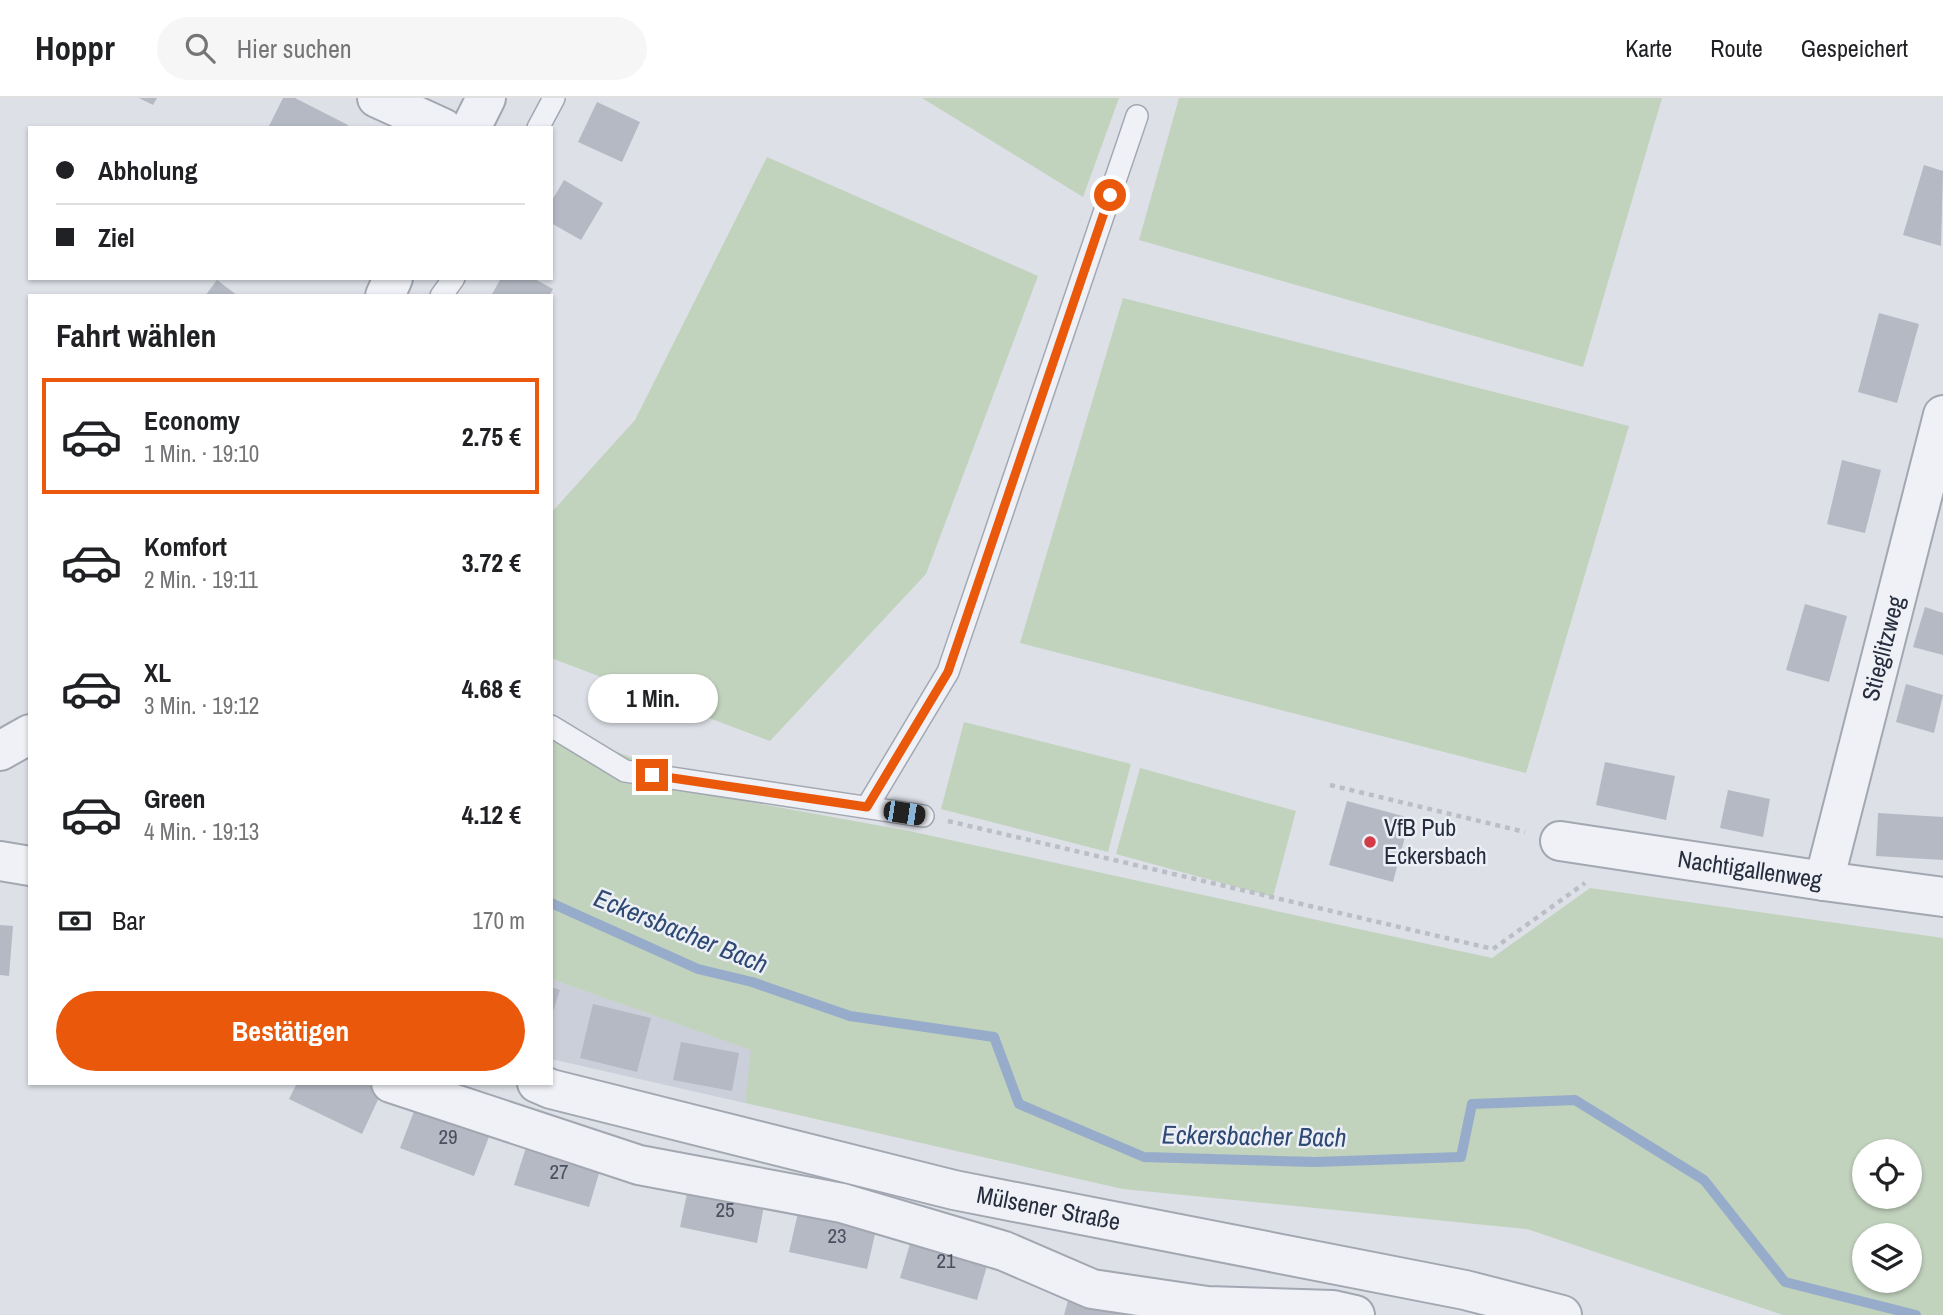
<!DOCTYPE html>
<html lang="de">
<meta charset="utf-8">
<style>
:root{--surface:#fff;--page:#f6f6f6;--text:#202124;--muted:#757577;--line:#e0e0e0;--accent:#ea580c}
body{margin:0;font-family:"Archivo Narrow",sans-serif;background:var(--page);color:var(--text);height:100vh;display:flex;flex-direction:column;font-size:26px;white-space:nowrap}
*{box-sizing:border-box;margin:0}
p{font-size:23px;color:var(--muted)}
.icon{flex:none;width:38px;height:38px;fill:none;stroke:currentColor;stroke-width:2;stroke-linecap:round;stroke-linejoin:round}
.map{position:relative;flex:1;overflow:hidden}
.sheet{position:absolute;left:28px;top:196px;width:525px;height:791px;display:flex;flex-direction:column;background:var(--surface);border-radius:0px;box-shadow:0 2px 5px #0004}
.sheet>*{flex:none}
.hud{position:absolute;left:28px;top:28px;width:525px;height:154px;border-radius:0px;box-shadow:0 2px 5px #0004;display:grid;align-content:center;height:154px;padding:0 28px;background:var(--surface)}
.controls{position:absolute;left:1852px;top:1041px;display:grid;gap:14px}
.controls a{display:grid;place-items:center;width:70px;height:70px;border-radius:50%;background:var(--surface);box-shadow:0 2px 5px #0004;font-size:35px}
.end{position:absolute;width:32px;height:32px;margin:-16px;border:9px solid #ea580c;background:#fff;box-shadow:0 0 0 4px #fff}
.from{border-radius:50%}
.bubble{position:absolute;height:49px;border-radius:24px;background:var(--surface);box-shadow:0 2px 5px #0004;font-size:23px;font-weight:700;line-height:49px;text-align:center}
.car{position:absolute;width:21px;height:42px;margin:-21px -10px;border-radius:9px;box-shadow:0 0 5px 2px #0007;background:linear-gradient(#222 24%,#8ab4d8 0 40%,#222 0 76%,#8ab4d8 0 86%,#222 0)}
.hud b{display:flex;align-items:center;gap:24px;height:66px;font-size:26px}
.hud b+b{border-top:2px solid var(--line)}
.hud i{width:18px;height:18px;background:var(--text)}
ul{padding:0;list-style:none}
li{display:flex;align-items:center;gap:21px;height:116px;margin:0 14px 10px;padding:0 14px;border:4px solid transparent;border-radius:0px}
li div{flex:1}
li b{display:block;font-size:26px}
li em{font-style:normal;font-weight:700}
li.selected{border-color:var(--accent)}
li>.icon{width:63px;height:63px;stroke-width:1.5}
h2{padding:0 28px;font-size:32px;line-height:84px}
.pay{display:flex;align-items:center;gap:18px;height:77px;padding:0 28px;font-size:26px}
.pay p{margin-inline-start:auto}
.primary-button{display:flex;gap:14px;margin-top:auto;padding:14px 28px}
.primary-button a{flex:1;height:80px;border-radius:42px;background:var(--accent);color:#fff;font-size:28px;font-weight:700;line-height:80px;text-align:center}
header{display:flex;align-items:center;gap:42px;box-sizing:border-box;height:98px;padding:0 35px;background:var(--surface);border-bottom:2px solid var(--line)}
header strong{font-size:33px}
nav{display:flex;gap:38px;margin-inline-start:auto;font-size:24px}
.search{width:490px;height:63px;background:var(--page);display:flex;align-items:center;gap:18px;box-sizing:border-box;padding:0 24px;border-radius:38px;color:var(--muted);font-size:26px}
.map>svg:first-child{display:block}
</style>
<header>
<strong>Hoppr</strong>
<div class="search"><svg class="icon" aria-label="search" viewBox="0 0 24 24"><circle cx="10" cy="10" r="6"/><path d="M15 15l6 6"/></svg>Hier suchen</div>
<nav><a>Karte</a><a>Route</a><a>Gespeichert</a></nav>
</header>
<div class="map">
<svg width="1943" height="1217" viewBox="0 0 1943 1217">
<rect width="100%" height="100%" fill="#dde0e7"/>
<polygon fill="#cbcfd9" points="551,881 752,952 745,1005 551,961"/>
<g fill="#c1d2bd" fill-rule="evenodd">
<polygon points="922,0 1119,0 1083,99"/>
<polygon points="1179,0 1662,0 1583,269 1139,142"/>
<polygon points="767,59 1038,178 926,476 770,643 551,560 551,415 635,322"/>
<polygon points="1123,200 1629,328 1526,675 1020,545"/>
<polygon points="964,624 1131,666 1108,754 941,711"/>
<path d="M551 629 749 704 909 733 1492 860 1590 790 1943 840V1217H1783L1527 1131 1123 1091 745 1005 751 952 551 881ZM1864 1054H1909V1099H1864ZM1864 1138H1909V1183H1864Z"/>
<polygon points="1140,670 1296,713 1273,799 1116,756"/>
</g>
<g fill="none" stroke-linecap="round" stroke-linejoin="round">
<polyline stroke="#96acca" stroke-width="10" points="551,805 698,871 752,884 850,918 994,939 1019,1006 1144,1059 1314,1064 1461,1059 1472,1006 1575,1002 1704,1082 1785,1184 1916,1217"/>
</g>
<g fill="#b4b9c4">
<polygon points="139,0 157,0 153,7"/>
<polygon points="283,0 295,0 348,27 346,30 268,30"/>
<polygon points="597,4 640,24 622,64 578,44"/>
<polygon points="1924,67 1943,73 1941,148 1903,137"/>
<polygon points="564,82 603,105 581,142 551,125 551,104"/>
<polygon points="501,180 533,180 553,191 549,198 491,198"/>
<polygon points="217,182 238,198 205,198"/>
<polygon points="1879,215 1919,226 1897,305 1858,294"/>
<polygon points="1842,362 1881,372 1865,435 1827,426"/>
<polygon points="1805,506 1847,518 1829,584 1786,572"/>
<polygon points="1925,509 1943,515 1943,557 1913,549"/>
<polygon points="1906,586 1943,597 1934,635 1896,624"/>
<polygon points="1605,664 1675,678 1666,722 1596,707"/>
<polygon points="1728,692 1770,701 1763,739 1720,730"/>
<polygon points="1347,703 1410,720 1393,784 1329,767"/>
<polygon points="1878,715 1943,719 1943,762 1876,758"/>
<polygon points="0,827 13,828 9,878 0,877"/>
<polygon points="551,889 560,892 552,916 551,916"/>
<polygon points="593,906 651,920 637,974 580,960"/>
<polygon points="681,944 739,955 732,993 673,982"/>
<polygon points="297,985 365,985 382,993 362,1036 289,1001"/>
<polygon points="418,1003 492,1031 474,1078 400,1050"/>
<polygon points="529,1040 603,1062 589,1109 514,1087"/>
<polygon points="690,1081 766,1097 757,1145 680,1129"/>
<polygon points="800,1106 878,1123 867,1171 789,1154"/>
<polygon points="914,1132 991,1154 977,1202 900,1180"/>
<polygon points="1071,1192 1145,1217 1064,1217"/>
</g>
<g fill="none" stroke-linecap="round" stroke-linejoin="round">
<defs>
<g id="service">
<polyline points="538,30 554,0"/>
<polyline points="441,198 454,180"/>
<polyline points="551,628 625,673 923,718"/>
<polyline points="867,709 948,574 1137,18"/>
</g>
<g id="minor">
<polyline points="377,0 443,30"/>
<path id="s1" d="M1560 743 1824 783 1943 799"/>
<polyline points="0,763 30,768"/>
<path id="s2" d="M1824 783 1943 317"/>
<polyline points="391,985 639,1067 842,1105 1004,1153 1092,1191 1207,1208 1333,1212 1355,1217"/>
<path id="s3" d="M537 985 551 991 954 1092 1465 1192 1562 1217"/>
</g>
<g id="tertiary">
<polyline points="471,30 486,0"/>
<polyline points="385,198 393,180"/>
<polyline points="0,653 30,636"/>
</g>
</defs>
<use href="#service" stroke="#a2a7b1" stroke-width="24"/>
<use href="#minor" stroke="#a2a7b1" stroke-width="42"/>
<use href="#tertiary" stroke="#a2a7b1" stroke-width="42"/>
<g stroke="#bbbec6" stroke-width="4.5" stroke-dasharray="5 5" stroke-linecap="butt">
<polyline points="1330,687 1525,734"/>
<polyline points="948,723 1493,851 1585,785"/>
</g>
<use href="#service" stroke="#eff1f6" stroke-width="21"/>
<use href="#minor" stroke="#eff1f6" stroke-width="38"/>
<use href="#tertiary" stroke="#eff1f6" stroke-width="38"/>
</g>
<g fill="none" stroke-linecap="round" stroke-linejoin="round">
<polyline stroke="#ea580c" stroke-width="9" points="652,677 867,709 948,574 1110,97"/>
</g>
<circle fill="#d33b49" stroke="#eceff5" stroke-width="2.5" cx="1370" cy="744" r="7"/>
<g text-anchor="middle" stroke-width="5" stroke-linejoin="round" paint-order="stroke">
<g font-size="21" fill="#4a5060">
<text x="448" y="1046">29</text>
<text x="559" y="1081">27</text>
<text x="725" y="1119">25</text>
<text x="837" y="1145">23</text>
<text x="946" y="1170">21</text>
</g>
<g font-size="24" fill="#262d3e" stroke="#eceff5">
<text dy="8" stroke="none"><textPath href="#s2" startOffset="240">Stieglitzweg</textPath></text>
<text dy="8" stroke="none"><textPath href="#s1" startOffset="192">Nachtigallenweg</textPath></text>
<text dy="8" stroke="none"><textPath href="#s3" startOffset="527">Mülsener Straße</textPath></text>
</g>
<g font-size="24" fill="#262d3e" stroke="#eceff5" text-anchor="start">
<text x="1384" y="738">VfB Pub<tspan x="1384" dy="28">Eckersbach</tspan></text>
</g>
<g font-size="26" font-style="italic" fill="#2e4974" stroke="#eceff5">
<text transform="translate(681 833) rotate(22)" y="9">Eckersbacher Bach</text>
<text transform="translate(1254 1038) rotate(1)" y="9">Eckersbacher Bach</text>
</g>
</g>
</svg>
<div class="controls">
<a><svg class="icon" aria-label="locate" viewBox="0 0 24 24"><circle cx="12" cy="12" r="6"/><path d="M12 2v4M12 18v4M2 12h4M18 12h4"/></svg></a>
<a><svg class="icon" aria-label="layers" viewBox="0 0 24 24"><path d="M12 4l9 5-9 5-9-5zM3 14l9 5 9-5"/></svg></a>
</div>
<i class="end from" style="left:1110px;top:97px"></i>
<i class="end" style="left:652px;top:677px"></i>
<div class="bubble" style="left:588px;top:576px;width:130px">1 Min.</div>
<i class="car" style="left:904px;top:715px;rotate:99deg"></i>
<div class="hud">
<b><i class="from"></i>Abholung</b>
<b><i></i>Ziel</b>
</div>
<section class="sheet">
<h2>Fahrt wählen</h2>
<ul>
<li class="selected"><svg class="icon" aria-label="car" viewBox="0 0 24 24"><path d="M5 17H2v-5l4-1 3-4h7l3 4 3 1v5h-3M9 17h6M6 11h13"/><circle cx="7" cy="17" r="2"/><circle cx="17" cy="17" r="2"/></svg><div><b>Economy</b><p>1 Min. · 19:10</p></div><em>2.75 €</em></li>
<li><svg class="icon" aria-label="car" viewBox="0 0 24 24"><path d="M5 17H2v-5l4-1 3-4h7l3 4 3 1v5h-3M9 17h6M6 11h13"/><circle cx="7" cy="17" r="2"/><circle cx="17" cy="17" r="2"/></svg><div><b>Komfort</b><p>2 Min. · 19:11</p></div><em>3.72 €</em></li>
<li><svg class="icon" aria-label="car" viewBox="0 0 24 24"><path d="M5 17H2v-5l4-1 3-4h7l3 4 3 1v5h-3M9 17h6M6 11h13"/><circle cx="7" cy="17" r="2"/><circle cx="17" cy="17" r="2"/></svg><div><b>XL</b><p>3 Min. · 19:12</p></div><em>4.68 €</em></li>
<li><svg class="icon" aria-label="car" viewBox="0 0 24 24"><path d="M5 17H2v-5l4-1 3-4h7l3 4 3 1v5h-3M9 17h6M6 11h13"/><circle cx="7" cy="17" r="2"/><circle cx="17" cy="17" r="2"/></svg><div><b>Green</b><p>4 Min. · 19:13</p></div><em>4.12 €</em></li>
</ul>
<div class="pay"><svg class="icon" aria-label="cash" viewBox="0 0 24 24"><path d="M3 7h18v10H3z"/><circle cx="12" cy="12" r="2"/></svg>Bar<p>170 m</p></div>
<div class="primary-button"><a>Bestätigen</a></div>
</section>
</div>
